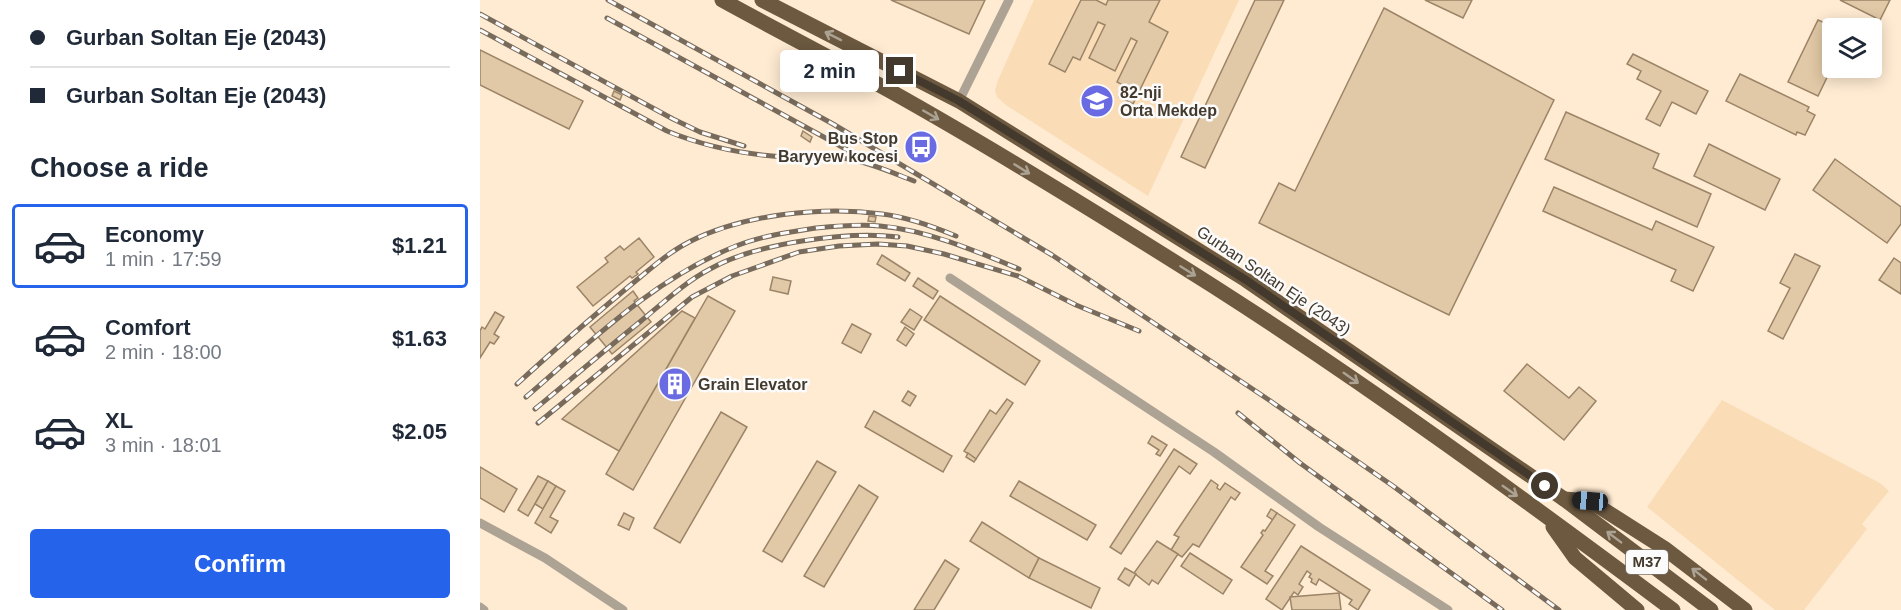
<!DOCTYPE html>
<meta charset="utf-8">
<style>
:root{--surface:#fff;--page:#f6f6f7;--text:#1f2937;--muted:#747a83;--line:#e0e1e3;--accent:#2563eb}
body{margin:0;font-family:Arial,sans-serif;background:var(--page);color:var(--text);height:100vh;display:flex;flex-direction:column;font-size:22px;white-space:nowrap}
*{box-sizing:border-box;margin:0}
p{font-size:20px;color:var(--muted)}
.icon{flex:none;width:33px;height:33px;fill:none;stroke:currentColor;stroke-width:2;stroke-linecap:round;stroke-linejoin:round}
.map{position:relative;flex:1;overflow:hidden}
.drawer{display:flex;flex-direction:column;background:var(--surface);width:480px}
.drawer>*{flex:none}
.top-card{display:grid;align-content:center;height:132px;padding:0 30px;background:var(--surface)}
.buttons{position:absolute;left:1342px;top:18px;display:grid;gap:12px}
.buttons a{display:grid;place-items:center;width:60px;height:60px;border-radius:6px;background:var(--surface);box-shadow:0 3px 15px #0003;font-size:30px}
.end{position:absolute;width:27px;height:27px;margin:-14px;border:8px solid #43392c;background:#fff;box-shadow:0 0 0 3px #fff}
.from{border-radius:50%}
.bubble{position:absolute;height:42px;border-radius:6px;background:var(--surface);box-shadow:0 3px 15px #0003;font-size:20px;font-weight:600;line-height:42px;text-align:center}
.car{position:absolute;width:18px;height:36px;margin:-18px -9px;border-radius:8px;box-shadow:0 0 4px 2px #0007;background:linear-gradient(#222 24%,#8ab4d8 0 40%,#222 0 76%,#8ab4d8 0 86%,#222 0)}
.top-card b{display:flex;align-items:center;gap:21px;height:57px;font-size:22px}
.top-card b+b{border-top:2px solid var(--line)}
.top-card i{width:15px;height:15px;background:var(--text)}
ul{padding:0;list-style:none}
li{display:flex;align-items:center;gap:18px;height:84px;margin:0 12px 9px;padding:0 18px;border:3px solid transparent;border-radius:6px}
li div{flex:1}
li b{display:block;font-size:22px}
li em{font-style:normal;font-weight:600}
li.on{border-color:var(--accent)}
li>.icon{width:54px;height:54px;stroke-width:1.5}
h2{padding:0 30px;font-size:27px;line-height:72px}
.primary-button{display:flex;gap:12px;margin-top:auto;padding:12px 30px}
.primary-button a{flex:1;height:69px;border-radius:6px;background:var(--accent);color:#fff;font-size:24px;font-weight:600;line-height:69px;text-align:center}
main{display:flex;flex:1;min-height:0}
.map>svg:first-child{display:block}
</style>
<main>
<section class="drawer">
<div class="top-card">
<b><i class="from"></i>Gurban Soltan Eje (2043)</b>
<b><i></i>Gurban Soltan Eje (2043)</b>
</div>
<h2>Choose a ride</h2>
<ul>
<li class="on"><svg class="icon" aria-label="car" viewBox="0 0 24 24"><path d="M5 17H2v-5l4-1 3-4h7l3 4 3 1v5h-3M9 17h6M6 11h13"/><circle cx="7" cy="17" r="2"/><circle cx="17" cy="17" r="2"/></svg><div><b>Economy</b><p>1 min · 17:59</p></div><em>$1.21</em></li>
<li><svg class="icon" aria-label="car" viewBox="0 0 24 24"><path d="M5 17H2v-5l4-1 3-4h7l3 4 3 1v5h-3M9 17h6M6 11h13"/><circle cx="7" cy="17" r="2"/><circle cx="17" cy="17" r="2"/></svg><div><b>Comfort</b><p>2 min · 18:00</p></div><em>$1.63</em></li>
<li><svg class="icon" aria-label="car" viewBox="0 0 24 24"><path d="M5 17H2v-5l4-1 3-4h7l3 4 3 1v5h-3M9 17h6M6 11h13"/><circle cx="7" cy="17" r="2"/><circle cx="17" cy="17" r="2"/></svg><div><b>XL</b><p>3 min · 18:01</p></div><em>$2.05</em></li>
</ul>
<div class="primary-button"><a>Confirm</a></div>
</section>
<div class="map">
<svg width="1421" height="610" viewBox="0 0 1421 610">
<rect width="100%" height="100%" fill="#ffebd2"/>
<g fill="#faddb7">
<polygon points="554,0 759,0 668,196 526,105 517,97 515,90 518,80"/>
<polygon points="1242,400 1400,483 1409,491 1382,524 1387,529 1324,610 1295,610 1167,507"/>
</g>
<g fill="#e1c8a6" stroke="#9b8467" stroke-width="1.5">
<polygon points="411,0 505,0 489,34"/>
<polygon points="601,0 616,0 626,5 628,0 680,0 669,22 688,32 653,104 639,97 645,86 637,82 657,41 651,38 635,71 609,58 625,25 618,22 600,60 593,57 585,72 569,64"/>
<polygon points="775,0 804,0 725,168 701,157"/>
<polygon points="945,0 992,0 983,18"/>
<polygon points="1360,0 1410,0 1400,20"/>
<polygon points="904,8 1074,100 969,315 779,223 799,183 815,191"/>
<polygon points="1338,20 1356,28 1353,28 1353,65 1338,96 1308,82"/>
<polygon points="0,50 103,101 89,129 0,85"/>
<polygon points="1153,54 1228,91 1216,114 1192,102 1180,126 1166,119 1181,91 1157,79 1161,71 1147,64"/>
<polygon points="1260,74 1329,107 1327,111 1335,115 1325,135 1317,132 1316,135 1246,101"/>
<polygon points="134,91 142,95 140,100 132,96"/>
<polygon points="1086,112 1179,154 1173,168 1231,194 1217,227 1065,159"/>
<polygon points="323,131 332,137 330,142 321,136"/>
<polygon points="1229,144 1300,179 1285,210 1214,176"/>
<polygon points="1355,159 1421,207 1421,224 1407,243 1333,190"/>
<polygon points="1074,187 1172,230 1176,221 1234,247 1213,291 1191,281 1196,270 1063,211"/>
<polygon points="389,216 396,217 395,222 388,221"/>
<polygon points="159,238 174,257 156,272 158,274 152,278 150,276 113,306 97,287 128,262 125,258 140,246 144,250"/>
<polygon points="1315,254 1340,266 1303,339 1288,331 1310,288 1300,283"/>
<polygon points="402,255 430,273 425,281 397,264"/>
<polygon points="1414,258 1421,263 1421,294 1399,280"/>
<polygon points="293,277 311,281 308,294 290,290"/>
<polygon points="438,278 458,291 453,299 433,286"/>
<polygon points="153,291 158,298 154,301 171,322 132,354 110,327"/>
<polygon points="228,296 255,311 153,490 126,474"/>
<polygon points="460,296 560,361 545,385 444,320"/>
<polygon points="430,309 442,317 434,330 421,322"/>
<polygon points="202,311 215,318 139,451 82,419"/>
<polygon points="15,312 24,317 14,334 19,337 14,344 10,342 0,358 0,331 2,327 5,329"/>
<polygon points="372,324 391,334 381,353 362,343"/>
<polygon points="425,327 434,334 426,346 417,340"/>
<polygon points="1047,364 1089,398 1099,387 1116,401 1084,440 1024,391"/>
<polygon points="428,391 436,396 430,406 422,401"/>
<polygon points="527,399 533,403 496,459 484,451 510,410 516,414"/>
<polygon points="394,411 472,456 463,472 385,427"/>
<polygon points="241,412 267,427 200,543 174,528"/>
<polygon points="672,436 687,445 680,456 676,454 679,450 668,443"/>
<polygon points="694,449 717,464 710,474 699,466 641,554 630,547"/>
<polygon points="488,453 496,459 494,462 486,457"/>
<polygon points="337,461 356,472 302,562 283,551"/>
<polygon points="0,467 37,489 24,512 0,498"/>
<polygon points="58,476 68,481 48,516 38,510"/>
<polygon points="731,480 738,485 737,488 740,490 745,483 760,493 755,500 751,497 719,547 713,544 702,557 691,550 699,537 694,535"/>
<polygon points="68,481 76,486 63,509 55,504"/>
<polygon points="539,481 616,525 607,540 530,496"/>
<polygon points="379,485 398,497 344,587 324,576"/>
<polygon points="76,486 85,491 70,517 78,521 71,533 55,523"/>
<polygon points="791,509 797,513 793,520 787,516"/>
<polygon points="144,513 154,518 149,530 138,525"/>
<polygon points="797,513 815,525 785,571 793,576 787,584 761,567 783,535 781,533 783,530 785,531"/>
<polygon points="502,522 559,558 549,578 490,541"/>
<polygon points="677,541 698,554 678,584 672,580 669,585 654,573"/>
<polygon points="821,546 890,590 878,610 869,604 872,600 839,579 836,585 831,582 832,579 829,577 831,574 827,571 819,584 823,587 818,595 814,592 802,610 786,599"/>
<polygon points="710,553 752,580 743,594 701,566"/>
<polygon points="559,558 620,588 611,608 549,578"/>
<polygon points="465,560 479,569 454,610 434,610"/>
<polygon points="645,568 656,574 649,586 638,579"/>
<polygon points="859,593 861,610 812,610 810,597"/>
</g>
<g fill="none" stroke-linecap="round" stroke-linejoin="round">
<g stroke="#ada395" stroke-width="9">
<polyline points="479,101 529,0"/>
<polyline points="470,278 734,452 839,527 968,610"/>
<polyline points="0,523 65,558 143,610"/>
<polyline points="0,607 4,610"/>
</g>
<g stroke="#6c5940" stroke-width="15">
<path d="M242 0C298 31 356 60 412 92 521 153 627 219 733 286 891 387 1043 498 1193 610"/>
<polyline points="282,0 479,101 766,280 1084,499 1231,610"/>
<polyline points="1084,499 1110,501 1184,548 1265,610"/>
<polyline points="1073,527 1095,558 1157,610"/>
</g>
<defs>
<g id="rail">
<polyline points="128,0 353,124 572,255 789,400 913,486 1079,610"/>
<polyline points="0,14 193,119 220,132 264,146"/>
<polyline points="127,18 382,158"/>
<path d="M0 30 187 131C226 147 266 155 308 157 328 158 349 155 369 159 391 163 413 173 434 181"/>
<path d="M37 384C73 351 110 319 147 288 167 272 187 253 209 242 263 214 343 206 402 214 427 217 452 226 476 236"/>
<path d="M46 397C111 341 175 278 256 246 281 236 309 232 336 228 357 226 379 224 400 226 447 230 496 251 539 269"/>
<path d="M55 409C90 380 125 350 161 321 183 303 205 282 230 269 276 243 367 231 418 237"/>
<polyline points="758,413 820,463 1022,610"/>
<polyline points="58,423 212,297 252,276 319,252 359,246 398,244 427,246 464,254 538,276 596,305 659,331"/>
</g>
</defs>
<use href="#rail" stroke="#786b5b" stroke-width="5"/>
<use href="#rail" stroke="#fbfbfb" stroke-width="3" stroke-dasharray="9" stroke-linecap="butt"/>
</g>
<defs><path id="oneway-shaft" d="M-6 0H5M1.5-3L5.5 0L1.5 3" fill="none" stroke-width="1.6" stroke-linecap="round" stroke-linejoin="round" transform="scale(1.5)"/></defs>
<g stroke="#aca294">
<use href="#oneway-shaft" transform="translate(353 36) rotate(-153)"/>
<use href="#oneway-shaft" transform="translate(451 115) rotate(30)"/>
<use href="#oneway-shaft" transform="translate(542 169) rotate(32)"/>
<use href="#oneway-shaft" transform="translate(708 271) rotate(32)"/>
<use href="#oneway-shaft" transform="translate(871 378) rotate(35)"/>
<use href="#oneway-shaft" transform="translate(1030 491) rotate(35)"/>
<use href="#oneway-shaft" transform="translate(1134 537) rotate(-143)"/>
<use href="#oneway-shaft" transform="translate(1219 574) rotate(-142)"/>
</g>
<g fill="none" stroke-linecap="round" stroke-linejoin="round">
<polyline stroke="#43392c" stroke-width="8" points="420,71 479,101 766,280 1065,486"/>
</g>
<defs>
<symbol id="school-disc" viewBox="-11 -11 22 22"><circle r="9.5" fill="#6a6ae3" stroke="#fbfbfb"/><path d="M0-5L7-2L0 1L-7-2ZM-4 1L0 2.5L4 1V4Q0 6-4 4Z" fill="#fff"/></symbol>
<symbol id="bus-disc" viewBox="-11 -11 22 22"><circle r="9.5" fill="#6a6ae3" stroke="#fbfbfb"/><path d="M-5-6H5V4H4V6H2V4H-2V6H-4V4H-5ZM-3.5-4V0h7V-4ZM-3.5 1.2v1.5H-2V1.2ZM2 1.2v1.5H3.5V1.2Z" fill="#fff"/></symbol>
<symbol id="building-disc" viewBox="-11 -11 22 22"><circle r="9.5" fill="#6a6ae3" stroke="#fbfbfb"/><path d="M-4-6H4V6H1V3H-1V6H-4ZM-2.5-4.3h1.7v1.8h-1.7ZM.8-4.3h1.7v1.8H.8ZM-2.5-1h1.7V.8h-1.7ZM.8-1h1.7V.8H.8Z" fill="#fff"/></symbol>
</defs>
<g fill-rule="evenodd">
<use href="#school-disc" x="598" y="82" width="38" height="38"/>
<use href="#bus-disc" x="422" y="128" width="38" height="38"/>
<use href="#building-disc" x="176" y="365" width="38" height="38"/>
</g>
<g text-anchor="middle" stroke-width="5" stroke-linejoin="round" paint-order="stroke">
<rect fill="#fbfbfb" stroke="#7a736a" stroke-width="1.5" x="1146" y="550" width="42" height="24" rx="4.5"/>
<g font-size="15" font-weight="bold" fill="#43392c">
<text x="1167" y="567">M37</text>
</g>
<g font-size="16" font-weight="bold" fill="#43392c" stroke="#fbfbfb" text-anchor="start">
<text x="640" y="98">82-nji<tspan x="640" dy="18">Orta Mekdep</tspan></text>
<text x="418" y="144" text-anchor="end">Bus Stop<tspan x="418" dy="18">Baryyew kocesi</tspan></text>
<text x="218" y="390">Grain Elevator</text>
</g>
<g font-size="16" fill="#43392c" stroke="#fbfbfb">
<text transform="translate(794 280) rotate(34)" y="6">Gurban Soltan Eje (2043)</text>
</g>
</g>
</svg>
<div class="buttons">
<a><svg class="icon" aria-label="layers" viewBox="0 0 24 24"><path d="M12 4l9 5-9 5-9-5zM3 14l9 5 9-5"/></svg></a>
</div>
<i class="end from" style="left:1065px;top:486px"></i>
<i class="end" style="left:420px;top:71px"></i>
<div class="bubble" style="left:300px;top:50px;width:99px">2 min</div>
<i class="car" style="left:1110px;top:501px;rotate:274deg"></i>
</div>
</main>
